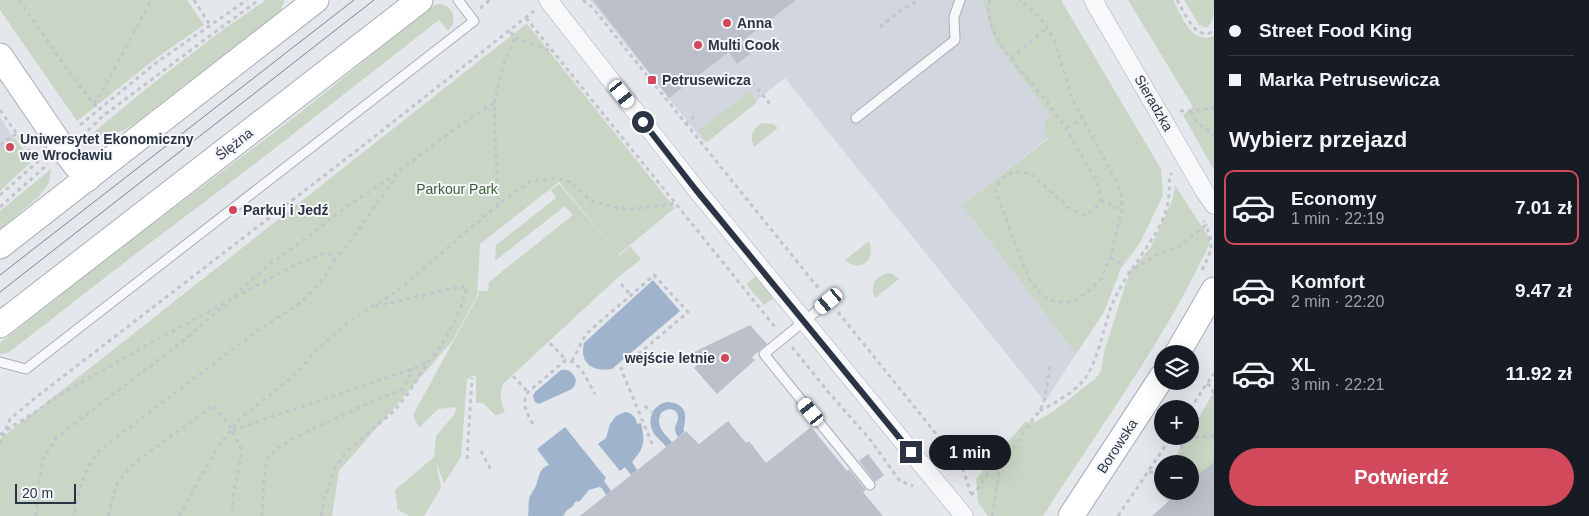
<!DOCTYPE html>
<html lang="pl">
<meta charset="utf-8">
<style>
:root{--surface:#171b24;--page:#20242c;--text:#f1f3f6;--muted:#9ea1a6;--line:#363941;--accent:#d1495b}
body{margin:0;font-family:Helvetica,sans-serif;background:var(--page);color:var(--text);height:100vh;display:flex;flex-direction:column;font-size:19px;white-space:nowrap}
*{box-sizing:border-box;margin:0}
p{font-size:16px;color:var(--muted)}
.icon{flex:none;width:28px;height:28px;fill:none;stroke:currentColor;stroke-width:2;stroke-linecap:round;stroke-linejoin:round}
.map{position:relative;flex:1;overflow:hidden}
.drawer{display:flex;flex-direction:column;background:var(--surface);width:375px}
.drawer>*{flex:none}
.banner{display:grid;align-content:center;height:110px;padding:0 15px;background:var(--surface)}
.buttons{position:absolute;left:1154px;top:345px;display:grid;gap:10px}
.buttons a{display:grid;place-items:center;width:45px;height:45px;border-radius:50%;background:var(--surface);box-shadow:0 5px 20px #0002;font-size:25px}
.scale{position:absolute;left:15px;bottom:12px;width:61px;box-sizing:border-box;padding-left:5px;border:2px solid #2b3445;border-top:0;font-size:14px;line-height:18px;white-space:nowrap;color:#2b3445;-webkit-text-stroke:4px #f4f6f9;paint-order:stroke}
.end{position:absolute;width:22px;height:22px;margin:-11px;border:6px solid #2b3445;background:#fff;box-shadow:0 0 0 2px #fff}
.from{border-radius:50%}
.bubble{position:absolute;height:35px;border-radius:18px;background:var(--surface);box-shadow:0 5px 20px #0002;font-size:16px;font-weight:600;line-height:35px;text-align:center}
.car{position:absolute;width:15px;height:30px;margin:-15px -8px;border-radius:6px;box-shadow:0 0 4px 1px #0007;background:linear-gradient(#fff 24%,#345 0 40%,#fff 0 76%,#345 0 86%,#fff 0)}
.banner b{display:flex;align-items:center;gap:18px;height:48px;font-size:19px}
.banner b+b{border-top:1px solid var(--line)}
.banner i{width:12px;height:12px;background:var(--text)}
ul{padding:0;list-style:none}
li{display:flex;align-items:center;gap:15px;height:75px;margin:0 10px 8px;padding:0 5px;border:2px solid transparent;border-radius:10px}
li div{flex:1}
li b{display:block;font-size:19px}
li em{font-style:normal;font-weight:600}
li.selected{border-color:var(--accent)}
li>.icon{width:45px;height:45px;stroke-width:1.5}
h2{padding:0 15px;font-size:22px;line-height:60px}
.action{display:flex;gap:10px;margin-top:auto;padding:10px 15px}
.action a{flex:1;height:58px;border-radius:30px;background:var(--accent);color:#fff;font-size:20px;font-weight:600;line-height:58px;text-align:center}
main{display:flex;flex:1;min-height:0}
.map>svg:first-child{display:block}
</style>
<main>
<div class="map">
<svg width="1214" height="516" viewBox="0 0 1214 516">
<rect width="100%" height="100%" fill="#e4e7ec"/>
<g fill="#d2d6de">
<polygon points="590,0 984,0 982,2 994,41 1051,116 1049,137 962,205 1076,354 1045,402 785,78 704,142"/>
<polygon points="0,117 26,156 0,175"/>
</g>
<g fill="#c9d6c5">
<polygon points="0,0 187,0 204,25 159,56 77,121 0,10"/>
<path d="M266 0H284V2L279 14 253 32 133 125C119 133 108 138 93 133L152 84 224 29Z"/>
<polygon points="983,0 1061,0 1161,169 1163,195 1140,243 1121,268 1104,312 1076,354 962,205 1049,138 1044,131 1046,120 1051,116 994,41 982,1"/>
<path d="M1128 0H1173C1182 16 1191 45 1214 36V170L1183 115 1193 107Z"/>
<path d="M1184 0H1214C1214 11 1214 23 1206 28L1199 25Z"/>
<path d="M440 4C451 6 455 14 453 24L448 31 439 20 252 166 125 262 8 353 0 354V343L105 260 297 115 434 5Z"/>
<path d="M526 24 528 25 675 208 618 255 619 256 630 246 641 259 614 281 503 384C499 395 501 401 505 412L496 416 483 403H476V375L467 379 461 457 444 483 436 462 441 488 424 516H409L397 509V503L395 490 434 457 436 436 454 415 457 407 438 409 419 428 413 415 478 296V291H488L489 282 573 215 565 206 495 261 496 245 556 198 551 190 559 184 617 252 559 182 480 244 477 296 453 340 339 471 332 516H0V439Z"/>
<polygon points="749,92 757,102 707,142 698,130"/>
<path d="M762 123 773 124 778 128 754 147C749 137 752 129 762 123Z"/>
<polygon points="15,138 28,156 30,163 0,191 0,148"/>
<polygon points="51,169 49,183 38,197 0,230 0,211"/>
<path d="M1175 185 1210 239 1209 245C1164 341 1100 427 1043 516H988L978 502 976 479 1025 422H1035L1054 411 1096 378 1101 371 1104 352 1126 283 1132 270 1151 247 1173 198Z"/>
<path d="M869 241C876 259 861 274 845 260Z"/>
<path d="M887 273 893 274 899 279 875 298C870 286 874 277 887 273Z"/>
<polygon points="755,277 760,278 775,297 764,305 746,284"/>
<polygon points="1214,392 1214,516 1184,516 1155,489 1162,477 1162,491 1190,491 1190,464 1171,464 1187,436 1190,436 1190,432"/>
</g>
<g fill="#9fb4cc">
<path d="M653 280 680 311 612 369C593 372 579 364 584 343Z"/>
<path d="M561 370C569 369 573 372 576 380L575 385 572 389 543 402 539 404 535 402 533 396 535 392Z"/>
<path d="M666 402C677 402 687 407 685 420 685 425 683 428 684 432L678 437C671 425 679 425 678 416 676 407 666 408 661 413 655 426 664 433 672 442L666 447C663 442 658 439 655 435 646 422 651 406 666 402Z"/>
<path d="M625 412C632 413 636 417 637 424L641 423C645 442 645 447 632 462L637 470 631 475 625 467 620 471 598 444 606 438 610 424 616 416Z"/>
<path d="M565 427 606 478 604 481 611 491 606 495 602 488 599 487 589 490 579 502 576 501 572 507 567 510 563 516H528C529 510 528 505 529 499 530 495 532 492 535 488 539 480 538 468 549 465L537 449Z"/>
</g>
<g fill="#bbc0ca">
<polygon points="593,0 796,0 741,42 750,54 737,64 729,52 669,98"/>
<polygon points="750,325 767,344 752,357 755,360 717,394 694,368 700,362 692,353"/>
<polygon points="728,421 746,443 749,441 766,463 811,427 847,471 849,469 866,490 863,492 883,516 580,516 686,431 699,444"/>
<polygon points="868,454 884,475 875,482 859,461"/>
<polygon points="1214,462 1214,516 1152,516 1180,491 1190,491 1190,482"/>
</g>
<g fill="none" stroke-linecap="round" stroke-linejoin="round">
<defs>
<g id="lane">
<polyline points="856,118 955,40 954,17 960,0"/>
<polyline points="829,301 764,354 870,485"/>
<polyline points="0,362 26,369 474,21 458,0"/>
</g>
<g id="street">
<polyline points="548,0 696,189 964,516"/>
<polyline points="1093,0 1205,192 1214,205"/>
</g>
<g id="secondary">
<polyline points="0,56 64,150 87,179"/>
<polyline points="0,246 316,0"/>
<polyline points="0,325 420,0"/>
<polyline points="1177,354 1214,290"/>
<polyline points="1071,516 1162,377"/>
</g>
</defs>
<use href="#lane" stroke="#a9aeb7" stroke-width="11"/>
<use href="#street" stroke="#a9aeb7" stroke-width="19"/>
<use href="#secondary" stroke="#a9aeb7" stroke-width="27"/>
<g stroke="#c2c5cb" stroke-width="3" stroke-dasharray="4 4" stroke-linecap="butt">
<polyline points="19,0 74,79 99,110"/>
<polyline points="194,0 210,25"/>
<polyline points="583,0 592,7 820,290"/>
<path d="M990 0C980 35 1029 78 1048 103 1063 123 1075 143 1087 165 1091 171 1096 178 1098 185 1100 190 1100 196 1101 200L1095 209 1084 215 1069 208 1031 174 1015 171 1003 178 995 190 1029 279 1042 296 1056 302H1072L1087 293 1101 279 1110 258 1122 210 1121 191 1072 98 1054 40 1044 23 1034 12 1019 0"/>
<path d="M1177 0C1185 13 1195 42 1214 31"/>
<polyline points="480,8 490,0"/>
<polyline points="526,18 775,327"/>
<polyline points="880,27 900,11 919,0"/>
<path d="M515 38C523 40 548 51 554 51"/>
<polyline points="1011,58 1047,28"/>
<polyline points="747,76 770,104"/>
<polyline points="494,103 505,60 515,38 510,31"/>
<polyline points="94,104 109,79 151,0"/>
<polyline points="0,110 37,162"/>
<polyline points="1180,111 1191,111 1214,108"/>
<polyline points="1191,111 1196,121 1214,136"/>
<polyline points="685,124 695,116"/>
<polyline points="80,125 157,62 247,0"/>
<polyline points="1067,128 1082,119"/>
<polyline points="82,136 103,116 215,32 259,0"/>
<polyline points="0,145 16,134"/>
<polyline points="0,195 43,157"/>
<polyline points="1101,200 1122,210"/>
<polyline points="0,207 48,164"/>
<polyline points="1110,258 1123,264"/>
<polyline points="334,261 357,232 397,175"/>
<path d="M1202 270C1212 250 1214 247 1206 225L1207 224"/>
<polyline points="1128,273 1141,264 1160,253 1180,246 1206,225 1203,221"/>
<polyline points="621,284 631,295"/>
<polyline points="234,296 266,267 313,233 346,207 390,178 456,128 494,103 498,205"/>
<polyline points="838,312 962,466 971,494"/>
<polyline points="550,343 566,360"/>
<polyline points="792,347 829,393 868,437 900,481 913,486"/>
<polyline points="572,361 586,334 654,275 688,312 621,369 654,448"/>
<polyline points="513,376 528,392"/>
<polyline points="1207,384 1212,387 1214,397"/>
<polyline points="645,406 652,412"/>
<polyline points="1190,409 1214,373"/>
<path d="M1040 411C1053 404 1074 392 1083 381 1097 364 1103 331 1110 310 1123 274 1152 247 1165 214 1169 202 1170 189 1169 176L1172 173"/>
<path d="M533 424C527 413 521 404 528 392L566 360C580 361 588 382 595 394"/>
<polyline points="233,430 413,369 429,360"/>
<polyline points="0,435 5,431 10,419 35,398 360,148 534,11"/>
<path d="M0 444 5 431 37 411 56 397 140 349 295 265 324 253 330 254 334 261 323 279 308 296 296 306 257 331 101 449C84 468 78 491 74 516"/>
<polyline points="481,451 491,470"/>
<polyline points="467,459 472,378"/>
<polyline points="1183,464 1181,438 1214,436"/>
<polyline points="1149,472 1162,473"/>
<polyline points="971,495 975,492 992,468 1005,461"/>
<polyline points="36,516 39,483 43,459 56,438 183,341 226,304"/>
<polyline points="108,516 116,485 133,464 214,405 232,430 242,450 233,497 232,516"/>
<polyline points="179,516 219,445 232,430 237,421 286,382 301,368 318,349 347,323 397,291 498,205 529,182 557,178 570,182 591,201 619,208 632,209 672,204 674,202"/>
<polyline points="262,516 264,480 266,466 269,456 277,449 294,438 373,401 403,389 413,369"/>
<polyline points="321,516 324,500 335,468 339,462 348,450 360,441 376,426 394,411 407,395 430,359 437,353 452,326 461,307 467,287 454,288 376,306"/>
<polyline points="992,516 999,473 1016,444 1032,420 1040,411 1045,397 1050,367"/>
<polyline points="1118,516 1172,436"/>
</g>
<use href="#lane" stroke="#f7f8fa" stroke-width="9"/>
<use href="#street" stroke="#f7f8fa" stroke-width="18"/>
<use href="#secondary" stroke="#fff" stroke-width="25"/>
<g stroke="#7d8696" stroke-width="1">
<polyline points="0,275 354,0"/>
<polyline points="0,292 374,0"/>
</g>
</g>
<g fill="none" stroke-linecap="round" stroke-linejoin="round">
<polyline stroke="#2b3445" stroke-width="6" points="643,122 696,190 911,452"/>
</g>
<g fill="#d1495b" stroke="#f4f6f9" stroke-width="2">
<circle cx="727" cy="23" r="5"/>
<circle cx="698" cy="45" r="5"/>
<rect x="647" y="75" width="10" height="10" rx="2.5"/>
<circle cx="10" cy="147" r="5"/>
<circle cx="233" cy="210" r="5"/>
<circle cx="725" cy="358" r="5"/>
</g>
<g text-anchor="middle" stroke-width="4" stroke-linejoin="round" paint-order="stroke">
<g font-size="14" font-weight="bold" fill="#2b3445" stroke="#f4f6f9" text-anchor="start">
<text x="737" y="28">Anna</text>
<text x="708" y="50">Multi Cook</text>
<text x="662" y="85">Petrusewicza</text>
<text x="20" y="144">Uniwersytet Ekonomiczny<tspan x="20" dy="16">we Wrocławiu</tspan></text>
<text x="243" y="215">Parkuj i Jedź</text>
<text x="715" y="363" text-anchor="end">wejście letnie</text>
</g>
<g font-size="14" fill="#2b3445" stroke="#f4f6f9">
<text transform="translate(1154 103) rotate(60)" y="5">Sieradzka</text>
<text transform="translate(234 144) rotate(-38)" y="5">Ślężna</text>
<text transform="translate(1117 446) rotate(-57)" y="5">Borowska</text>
</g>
<g font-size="14" fill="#3f6138" stroke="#f4f6f9">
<text x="457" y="194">Parkour Park</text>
</g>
</g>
</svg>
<div class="buttons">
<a><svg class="icon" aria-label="layers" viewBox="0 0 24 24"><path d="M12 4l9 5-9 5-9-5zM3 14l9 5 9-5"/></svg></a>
<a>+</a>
<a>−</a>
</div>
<div class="scale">20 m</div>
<i class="end from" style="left:643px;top:122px"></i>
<i class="end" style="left:911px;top:452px"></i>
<div class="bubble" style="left:929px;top:435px;width:82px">1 min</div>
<i class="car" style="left:622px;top:94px;rotate:142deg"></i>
<i class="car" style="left:829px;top:301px;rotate:230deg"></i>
<i class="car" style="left:811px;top:412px;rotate:321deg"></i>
</div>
<section class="drawer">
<div class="banner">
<b><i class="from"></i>Street Food King</b>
<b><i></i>Marka Petrusewicza</b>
</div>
<h2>Wybierz przejazd</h2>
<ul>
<li class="selected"><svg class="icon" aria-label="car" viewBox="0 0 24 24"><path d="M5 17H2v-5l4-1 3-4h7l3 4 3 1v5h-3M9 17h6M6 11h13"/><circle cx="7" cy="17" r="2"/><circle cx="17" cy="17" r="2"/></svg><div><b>Economy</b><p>1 min · 22:19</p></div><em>7.01 zł</em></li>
<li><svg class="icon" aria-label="car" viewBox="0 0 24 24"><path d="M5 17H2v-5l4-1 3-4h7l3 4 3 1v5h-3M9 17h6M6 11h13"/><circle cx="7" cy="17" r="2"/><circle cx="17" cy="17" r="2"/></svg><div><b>Komfort</b><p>2 min · 22:20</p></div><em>9.47 zł</em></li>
<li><svg class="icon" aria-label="car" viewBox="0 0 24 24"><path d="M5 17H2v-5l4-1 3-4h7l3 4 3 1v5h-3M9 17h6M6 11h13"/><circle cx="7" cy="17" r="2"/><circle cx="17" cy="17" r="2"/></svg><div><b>XL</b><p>3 min · 22:21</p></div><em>11.92 zł</em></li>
</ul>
<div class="action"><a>Potwierdź</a></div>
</section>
</main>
